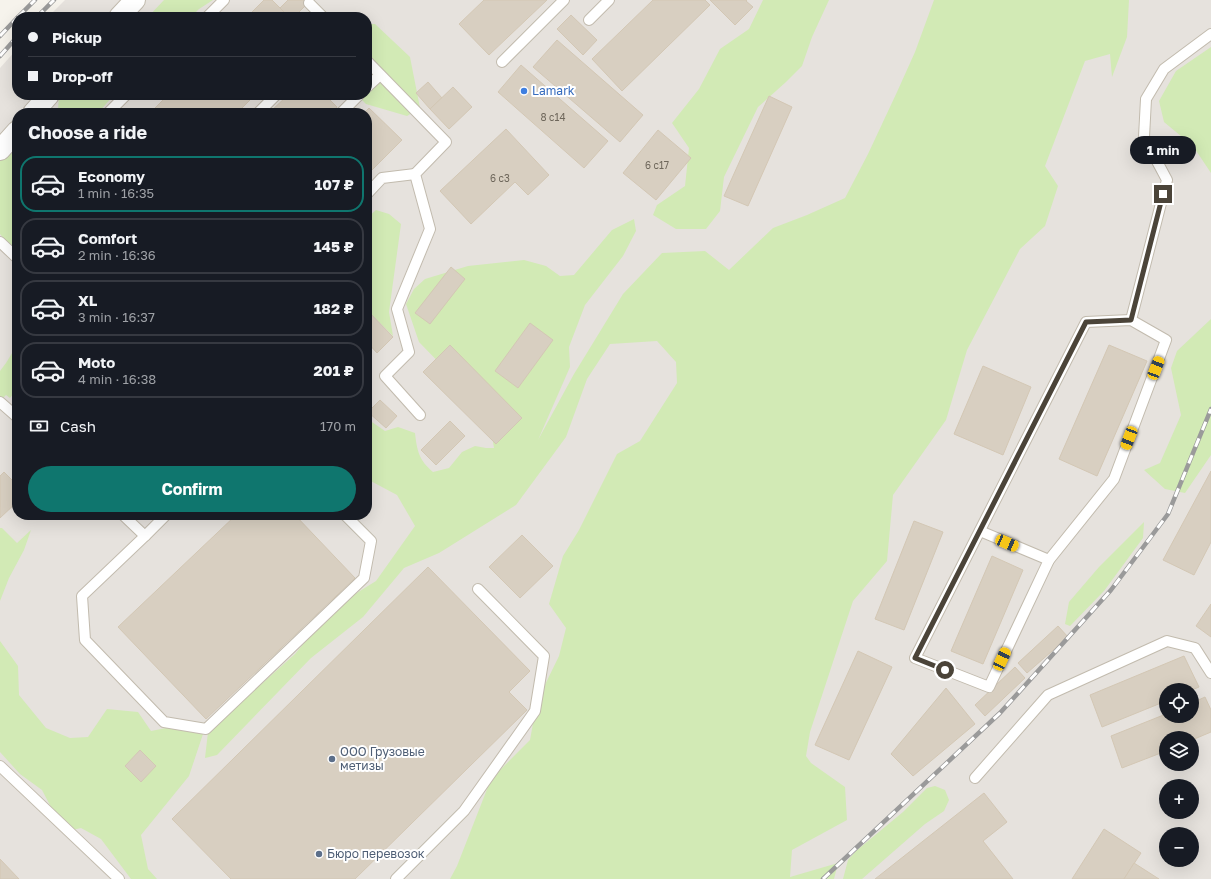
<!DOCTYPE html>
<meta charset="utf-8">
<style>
:root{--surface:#171b24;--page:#242831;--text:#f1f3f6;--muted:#9ea1a6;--line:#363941;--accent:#0f766e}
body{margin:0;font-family:"Golos Text",sans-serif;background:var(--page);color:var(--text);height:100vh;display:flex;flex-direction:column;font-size:15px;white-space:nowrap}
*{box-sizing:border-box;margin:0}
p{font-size:13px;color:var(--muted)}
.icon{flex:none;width:22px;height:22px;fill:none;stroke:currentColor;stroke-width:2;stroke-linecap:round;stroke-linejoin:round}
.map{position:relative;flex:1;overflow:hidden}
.panel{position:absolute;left:12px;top:108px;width:360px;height:412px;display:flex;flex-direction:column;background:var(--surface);border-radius:16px;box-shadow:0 4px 16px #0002}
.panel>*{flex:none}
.hud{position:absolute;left:12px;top:12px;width:360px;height:88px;border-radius:16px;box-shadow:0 4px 16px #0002;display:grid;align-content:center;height:88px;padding:0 16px;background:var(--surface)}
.fabs{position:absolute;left:1159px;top:683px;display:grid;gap:8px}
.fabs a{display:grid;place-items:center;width:40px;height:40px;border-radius:50%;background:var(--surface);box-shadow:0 4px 16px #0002;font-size:20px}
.end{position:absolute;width:18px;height:18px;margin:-9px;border:5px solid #4b4439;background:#fff;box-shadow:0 0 0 2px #fff}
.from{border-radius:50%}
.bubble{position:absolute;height:28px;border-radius:14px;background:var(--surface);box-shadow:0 4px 16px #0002;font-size:13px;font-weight:700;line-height:28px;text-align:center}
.car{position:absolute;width:12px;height:24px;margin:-12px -6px;border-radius:5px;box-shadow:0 0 3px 1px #0007;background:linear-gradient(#f5c518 24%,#345 0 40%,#f5c518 0 76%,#345 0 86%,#f5c518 0)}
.hud b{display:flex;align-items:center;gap:14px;height:38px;font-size:15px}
.hud b+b{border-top:1px solid var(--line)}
.hud i{width:10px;height:10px;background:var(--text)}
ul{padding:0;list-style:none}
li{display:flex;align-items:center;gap:12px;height:56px;margin:0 8px 6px;padding:0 8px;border:2px solid var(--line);border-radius:16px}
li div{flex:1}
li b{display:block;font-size:15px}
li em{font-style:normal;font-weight:700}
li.current{border-color:var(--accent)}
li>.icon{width:36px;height:36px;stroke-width:1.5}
h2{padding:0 16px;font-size:18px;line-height:48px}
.pay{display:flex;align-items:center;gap:10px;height:44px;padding:0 16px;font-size:15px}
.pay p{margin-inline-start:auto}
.primary-button{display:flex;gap:8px;margin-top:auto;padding:8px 16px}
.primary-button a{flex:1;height:46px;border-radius:24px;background:var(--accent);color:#fff;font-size:16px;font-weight:700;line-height:46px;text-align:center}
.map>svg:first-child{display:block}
</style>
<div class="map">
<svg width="1211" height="879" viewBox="0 0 1211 879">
<rect width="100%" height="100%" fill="#f6f3ec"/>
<path fill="#e6e2dd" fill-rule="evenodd" d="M65 0H1211V879H0V68L17 49V95H367V17H48ZM17 113H367V515H17ZM1166 690H1192V716H1166ZM1166 738H1192V764H1166ZM1166 786H1192V812H1166ZM1166 834H1192V860H1166Z"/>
<g fill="#d2eab5">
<polygon points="164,0 213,0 199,9 191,17 148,17"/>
<polygon points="763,0 829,0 812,37 802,66 786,82 758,107 724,177 720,211 706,229 676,229 653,215 657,205 685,186 689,148 672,123 699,89 720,49 749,29"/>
<path d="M934 0H1129L1127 37 1112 77 1110 54 1085 61 1045 166 1058 186 1045 226 1020 249 967 350 946 420 893 495 887 561 853 601 810 732 806 756 811 763 845 787 847 820 792 850 790 877 838 863 834 879H450L457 866 491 779 530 740 537 701 559 656 566 628 549 604 563 556 579 530 617 454 640 441 677 383 676 362 657 341 610 344 587 379 566 437 516 505 439 553 404 568 363 617 311 658 217 755 205 758 208 732 295 654 334 607 376 581 415 526 397 495 367 479V416L369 420 385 431 398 427 415 433C417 451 419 460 433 472L449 468 462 452 475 446 486 448H494L486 399 453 377 419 342 406 304 414 289 425 279 468 266 524 260 546 266 560 276 574 275 612 230 634 219 636 231 623 256 585 305 569 347 570 367 538 440 574 374 623 294 662 253 705 251 729 270 773 228 807 215 845 198 868 154 897 92 915 52Z"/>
<polygon points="367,24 375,24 410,57 420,108 407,116 366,104 357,95 367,95"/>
<polygon points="1211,47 1211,173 1193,146 1164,122 1159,101 1176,71"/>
<polygon points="59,95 114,95 98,113 54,113 58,110"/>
<polygon points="17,150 17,246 10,247 0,234 0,161"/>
<polygon points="376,210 389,214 401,224 389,312 393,336 367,310 367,218"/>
<polygon points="1211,319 1211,455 1185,493 1165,489 1144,470 1160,463 1181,415 1171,368 1177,351"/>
<polygon points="17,345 17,389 10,398 6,395 1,400 0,396 0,371 6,363"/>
<polygon points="1144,522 1143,538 1104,591 1070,626 1065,624 1069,602 1099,567"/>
<polygon points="0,528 2,528 17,543 31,530 24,550 9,578 0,601"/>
<polygon points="0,641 18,666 19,695 46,728 70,738 88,737 107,709 138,712 151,731 171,727 203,734 189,776 141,835 148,869 157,879 131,879 101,839 81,828 64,832 42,790 20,774 0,752"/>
<polygon points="935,786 945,790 949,800 944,811 925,824 862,879 843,879 848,860 856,851 903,812 927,788"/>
</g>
<g fill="#d8cfc1" stroke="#d3c7b4">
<polygon points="264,0 272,0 289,17 247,17"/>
<polygon points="288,0 311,0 294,17 289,17 280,8"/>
<polygon points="484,0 547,0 489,55 459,24"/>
<polygon points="653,0 705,0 710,5 622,91 592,59"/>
<polygon points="710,0 747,0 746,1 753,7 735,25"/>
<polygon points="571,15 597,40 583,55 557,29"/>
<polygon points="557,40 643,115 620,142 533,67"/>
<polygon points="521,65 608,141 584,168 498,92"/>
<polygon points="428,82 442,98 430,109 416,93"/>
<polygon points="453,87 472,107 449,129 430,109"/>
<polygon points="168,95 255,95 237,113 150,113"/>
<polygon points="288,95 325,95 337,107 332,113 269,113"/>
<polygon points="769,96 792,107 748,206 724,196"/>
<polygon points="369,108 402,140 367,175 367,113 364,113"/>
<polygon points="506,129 549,175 528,195 515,182 471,224 440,191"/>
<polygon points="658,130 691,158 656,200 623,173"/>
<polygon points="451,267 465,279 430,324 415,313"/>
<polygon points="367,310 393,337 377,353 367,342"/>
<polygon points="530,323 553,340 518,388 495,371"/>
<polygon points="450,345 522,418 496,444 423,372"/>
<polygon points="1109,345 1147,361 1097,476 1059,459"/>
<polygon points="983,366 1031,387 1003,455 954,434"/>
<polygon points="380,400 397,416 386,428 368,412"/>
<polygon points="450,421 465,436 436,465 421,450"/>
<polygon points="1211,471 1211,542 1194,575 1163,560"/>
<polygon points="4,472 17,485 17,502 0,518 0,476"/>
<polygon points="236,515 295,515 355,578 206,719 118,627"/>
<polygon points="914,521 943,532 904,630 875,619"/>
<polygon points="522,535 553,566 520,598 489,567"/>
<polygon points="992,556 1023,570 983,664 951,651"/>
<polygon points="428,567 530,671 509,692 527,710 355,879 231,879 172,819"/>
<polygon points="1211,604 1211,637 1196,626"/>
<polygon points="1058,626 1068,637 1027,673 1018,663"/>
<polygon points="858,651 892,667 849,760 815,745"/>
<polygon points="1184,656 1199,687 1192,690 1166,690 1166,701 1102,727 1090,695"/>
<polygon points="1015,667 1025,678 985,716 975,705"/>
<polygon points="946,688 975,724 913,776 891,754"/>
<polygon points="1205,697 1211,710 1211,732 1192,740 1192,738 1166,738 1166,751 1122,768 1111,736 1166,714 1166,716 1192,716 1192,703"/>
<polygon points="140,750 156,766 141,782 125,766"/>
<polygon points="984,793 1007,822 983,841 1013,879 875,879"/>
<polygon points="1104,829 1141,853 1124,879 1072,879"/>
<polygon points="0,859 19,879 0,879"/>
<polygon points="1134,863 1159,879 1124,879"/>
</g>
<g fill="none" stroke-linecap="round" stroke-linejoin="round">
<defs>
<g id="service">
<polyline points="309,3 323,17"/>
<polyline points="207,17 224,0"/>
<polyline points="589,20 609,0"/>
<polyline points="367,61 446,142 415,174 430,229 397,309 409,352 385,376 420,415"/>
<polyline points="502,62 564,0"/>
<polyline points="367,87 380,75"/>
<polyline points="108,113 126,95"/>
<polyline points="258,113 276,95"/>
<polyline points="341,113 359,95"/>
<polyline points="367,194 382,178 415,174"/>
<polyline points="0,242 17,258"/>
<polygon points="1131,320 1166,340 1114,479 1049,560 989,687 915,658 1086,322"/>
<polyline points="1131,320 1167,180 1144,137 1146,99 1164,69 1211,34"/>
<polyline points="0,402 17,417"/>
<polyline points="123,515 145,536 166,515"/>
<polyline points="980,531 1049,560"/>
<polyline points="145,536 82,596 85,640 164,722 206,729 364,578 371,541 345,515"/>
<polyline points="0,766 119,879"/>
<polyline points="975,778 1048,695 1167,641 1195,648 1211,673"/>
<polyline points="396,879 464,811 535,711 544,656 478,589"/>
</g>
<g id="minor">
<polyline points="119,17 135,0"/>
<polyline points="33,113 49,95"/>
<polyline points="0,150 17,131"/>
</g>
</defs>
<use href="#service" stroke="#c2bbae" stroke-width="12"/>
<use href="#minor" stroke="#c2bbae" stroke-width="22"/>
<use href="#service" stroke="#fff" stroke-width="10"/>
<use href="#minor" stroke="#fff" stroke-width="20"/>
<defs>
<g id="rail">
<polyline points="18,17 35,0"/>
<polyline points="37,17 54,0"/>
<polyline points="0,36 17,18"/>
<polyline points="0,56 17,37"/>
<polyline points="823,879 1000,713 1111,590 1168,514 1211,409"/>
</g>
</defs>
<use href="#rail" stroke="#9a9a9a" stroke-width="4.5"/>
<use href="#rail" stroke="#fff" stroke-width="3" stroke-dasharray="9" stroke-linecap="butt"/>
</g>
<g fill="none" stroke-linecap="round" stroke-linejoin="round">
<polyline stroke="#4b4439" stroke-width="5" points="945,670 915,658 1086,322 1131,320 1163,194"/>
</g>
<circle fill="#3f7fe0" stroke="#fff" stroke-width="1.5" cx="524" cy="91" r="4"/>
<g fill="#5c6f8a" stroke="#fff" stroke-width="1.5">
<circle cx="332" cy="759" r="4"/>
<circle cx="319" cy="854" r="4"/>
</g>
<g text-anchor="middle" stroke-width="4" stroke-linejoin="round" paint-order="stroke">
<g font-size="10" fill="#6e675b">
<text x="553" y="121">8 с14</text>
<text x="657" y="169">6 с17</text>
<text x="500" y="182">6 с3</text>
</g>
<g font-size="12" fill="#366cbe" stroke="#fff" text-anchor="start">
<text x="532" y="95">Lamark</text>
</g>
<g font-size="12" fill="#4e5e75" stroke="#fff" text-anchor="start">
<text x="340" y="756">ООО Грузовые<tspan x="340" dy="14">метизы</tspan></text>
<text x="327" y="858">Бюро перевозок</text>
</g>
</g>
</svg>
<div class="fabs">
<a><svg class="icon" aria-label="locate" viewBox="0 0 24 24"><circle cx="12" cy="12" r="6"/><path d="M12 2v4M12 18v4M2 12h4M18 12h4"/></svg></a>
<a><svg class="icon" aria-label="layers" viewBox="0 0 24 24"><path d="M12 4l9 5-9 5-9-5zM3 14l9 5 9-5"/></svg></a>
<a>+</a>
<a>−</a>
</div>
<i class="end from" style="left:945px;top:670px"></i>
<i class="end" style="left:1163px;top:194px"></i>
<div class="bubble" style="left:1130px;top:136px;width:66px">1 min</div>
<i class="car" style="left:1156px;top:368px;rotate:21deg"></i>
<i class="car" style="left:1129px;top:438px;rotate:201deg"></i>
<i class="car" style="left:1007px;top:543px;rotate:113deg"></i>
<i class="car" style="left:1002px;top:659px;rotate:25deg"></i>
<div class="hud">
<b><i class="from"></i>Pickup</b>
<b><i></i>Drop-off</b>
</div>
<section class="panel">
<h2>Choose a ride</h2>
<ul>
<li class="current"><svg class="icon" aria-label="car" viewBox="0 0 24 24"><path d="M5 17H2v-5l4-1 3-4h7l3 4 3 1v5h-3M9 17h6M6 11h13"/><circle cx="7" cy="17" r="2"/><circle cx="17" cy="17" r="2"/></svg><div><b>Economy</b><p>1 min · 16:35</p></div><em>107 ₽</em></li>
<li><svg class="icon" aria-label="car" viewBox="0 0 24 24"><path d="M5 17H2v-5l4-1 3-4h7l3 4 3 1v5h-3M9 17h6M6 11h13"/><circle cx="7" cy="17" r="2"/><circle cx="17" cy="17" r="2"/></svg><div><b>Comfort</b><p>2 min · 16:36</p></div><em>145 ₽</em></li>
<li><svg class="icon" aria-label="car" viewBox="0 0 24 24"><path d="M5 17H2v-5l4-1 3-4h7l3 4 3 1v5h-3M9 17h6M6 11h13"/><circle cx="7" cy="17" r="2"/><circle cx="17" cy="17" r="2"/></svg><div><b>XL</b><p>3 min · 16:37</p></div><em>182 ₽</em></li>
<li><svg class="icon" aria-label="car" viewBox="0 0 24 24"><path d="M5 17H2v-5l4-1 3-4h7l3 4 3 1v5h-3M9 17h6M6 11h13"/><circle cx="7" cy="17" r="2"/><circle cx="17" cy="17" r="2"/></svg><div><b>Moto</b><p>4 min · 16:38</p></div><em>201 ₽</em></li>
</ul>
<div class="pay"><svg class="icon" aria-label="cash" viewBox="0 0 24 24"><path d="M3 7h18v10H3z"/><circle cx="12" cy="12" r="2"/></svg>Cash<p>170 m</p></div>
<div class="primary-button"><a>Confirm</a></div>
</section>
</div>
